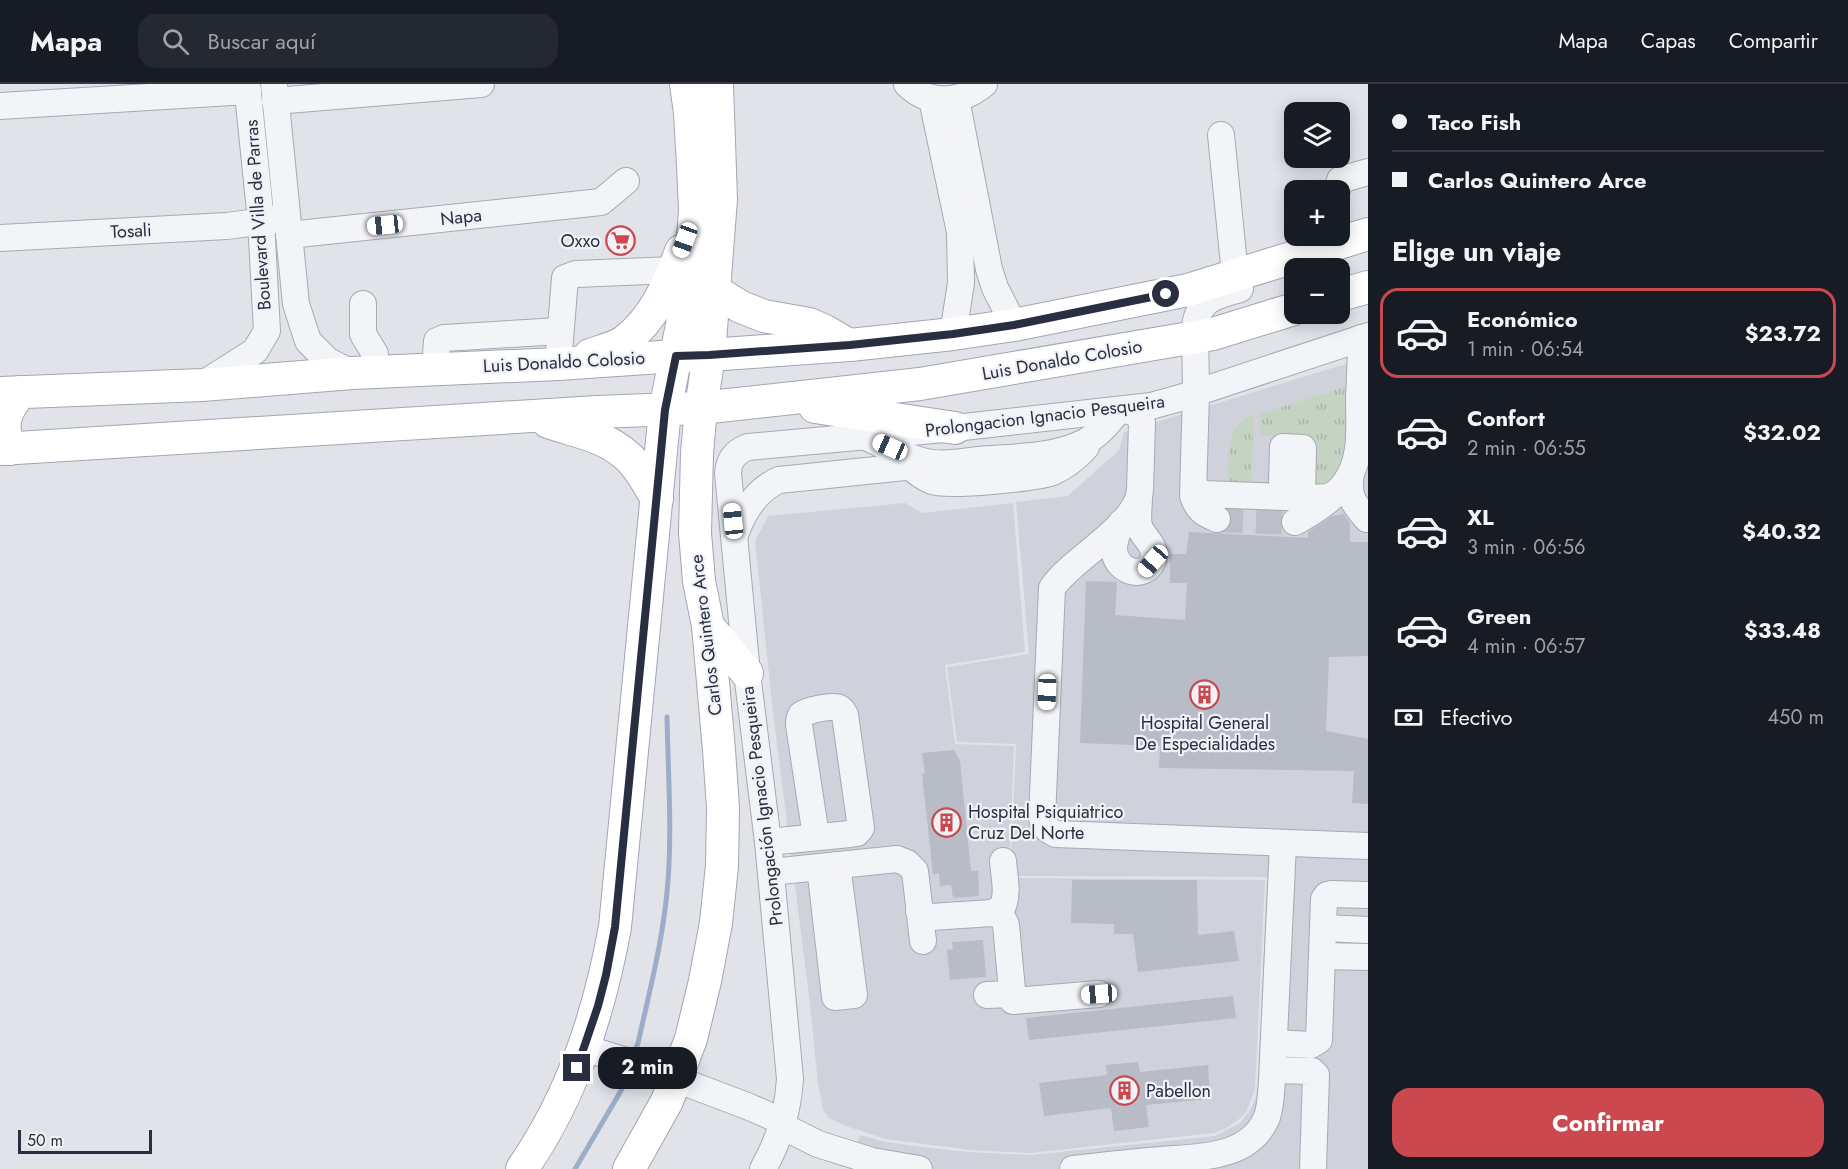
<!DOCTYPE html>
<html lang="es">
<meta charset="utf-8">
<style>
:root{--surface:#171b24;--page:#242831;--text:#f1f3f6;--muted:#9ea1a6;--line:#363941;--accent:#cb494e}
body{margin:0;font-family:Jost,sans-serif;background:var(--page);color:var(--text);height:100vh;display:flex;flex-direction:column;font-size:22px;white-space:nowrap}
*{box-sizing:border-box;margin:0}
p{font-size:20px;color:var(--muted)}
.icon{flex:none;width:33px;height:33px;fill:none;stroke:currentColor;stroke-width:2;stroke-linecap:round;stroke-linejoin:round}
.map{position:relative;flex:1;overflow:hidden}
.sheet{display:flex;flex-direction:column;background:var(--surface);width:480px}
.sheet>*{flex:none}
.top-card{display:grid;align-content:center;height:132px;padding:0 24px;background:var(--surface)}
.buttons{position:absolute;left:1284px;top:18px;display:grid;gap:12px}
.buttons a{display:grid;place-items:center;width:66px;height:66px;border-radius:12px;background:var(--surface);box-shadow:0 3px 15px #0003;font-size:30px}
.scale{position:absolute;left:18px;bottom:15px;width:134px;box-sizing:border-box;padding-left:6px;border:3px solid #292f40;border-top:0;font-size:16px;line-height:21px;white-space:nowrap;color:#292f40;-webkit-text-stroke:4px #f0f2f7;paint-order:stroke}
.end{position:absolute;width:27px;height:27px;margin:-14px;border:8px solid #292f40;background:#fff;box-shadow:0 0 0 3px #fff}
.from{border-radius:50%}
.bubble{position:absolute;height:42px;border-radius:18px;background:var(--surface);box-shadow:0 3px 15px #0003;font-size:20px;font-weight:700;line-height:42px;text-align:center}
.car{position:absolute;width:18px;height:36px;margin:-18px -9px;border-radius:8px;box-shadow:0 0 4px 2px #0007;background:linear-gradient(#fff 24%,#345 0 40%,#fff 0 76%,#345 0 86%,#fff 0)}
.top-card b{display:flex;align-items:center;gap:21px;height:57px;font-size:22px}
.top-card b+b{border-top:2px solid var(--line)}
.top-card i{width:15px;height:15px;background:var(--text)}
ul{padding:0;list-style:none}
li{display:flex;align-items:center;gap:18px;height:90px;margin:0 12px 9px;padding:0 12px;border:3px solid transparent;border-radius:18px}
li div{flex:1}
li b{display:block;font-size:22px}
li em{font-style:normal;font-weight:700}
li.on{border-color:var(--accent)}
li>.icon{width:54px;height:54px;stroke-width:1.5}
h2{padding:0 24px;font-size:27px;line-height:72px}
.pay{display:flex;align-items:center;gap:15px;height:66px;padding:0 24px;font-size:22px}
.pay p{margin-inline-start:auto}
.cta{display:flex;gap:12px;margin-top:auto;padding:12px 24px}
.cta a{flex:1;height:69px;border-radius:18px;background:var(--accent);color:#fff;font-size:24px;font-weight:700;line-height:69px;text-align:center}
header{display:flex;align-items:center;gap:36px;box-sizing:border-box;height:84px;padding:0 30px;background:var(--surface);border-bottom:2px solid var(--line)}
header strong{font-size:28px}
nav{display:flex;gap:33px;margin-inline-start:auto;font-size:21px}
.search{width:420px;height:54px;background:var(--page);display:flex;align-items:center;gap:15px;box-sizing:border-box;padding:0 21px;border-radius:18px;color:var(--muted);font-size:22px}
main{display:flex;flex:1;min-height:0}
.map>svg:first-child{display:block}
</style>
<header>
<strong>Mapa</strong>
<div class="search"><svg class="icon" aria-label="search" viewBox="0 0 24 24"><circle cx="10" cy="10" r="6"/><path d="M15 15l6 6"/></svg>Buscar aquí</div>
<nav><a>Mapa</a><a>Capas</a><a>Compartir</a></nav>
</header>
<main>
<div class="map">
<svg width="1368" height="1085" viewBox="0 0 1368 1085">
<defs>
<pattern id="grass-tufts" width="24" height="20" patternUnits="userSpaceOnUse" patternTransform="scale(1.5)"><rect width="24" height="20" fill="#c4d3c2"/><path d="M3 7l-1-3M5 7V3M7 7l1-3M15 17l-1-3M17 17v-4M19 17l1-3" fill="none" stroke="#a8b5a8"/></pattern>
</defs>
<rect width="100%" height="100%" fill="#e1e3e9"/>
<g fill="#cfd2db">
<polygon points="1368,273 1368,1085 850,1085 860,1051 885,1058 923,1063 968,1068 1031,1071 1215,1052 1240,1039 1248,1029 1254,1019 1258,1005 1267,793 1010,792 1016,660 957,658 947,583 1029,570 1016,418 1068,412 1119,366 1124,348"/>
<polygon points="905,419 922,429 1013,419 1025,568 945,581 955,660 1014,662 1009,794 1265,796 1255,1005 1246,1028 1237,1037 1226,1044 1214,1049 1030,1069 970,1066 886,1055 846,1042 829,1034 823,1026 818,999 809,912 773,628 755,457 768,432"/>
</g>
<g fill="url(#grass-tufts)">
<path d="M1348 302C1346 336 1352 389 1314 406L1316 354 1259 351 1261 330Z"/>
<path d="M1254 330 1251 402 1228 401C1230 371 1222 345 1254 330Z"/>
</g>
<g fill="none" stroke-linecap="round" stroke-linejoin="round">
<g stroke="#9dadc8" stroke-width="5">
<path d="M633 972 638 959C650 905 664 852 668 797 672 743 668 687 667 633"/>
<polyline points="575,1085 622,1005 629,984"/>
</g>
</g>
<g fill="#b8bcc6">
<polygon points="1344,430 1350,439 1350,458 1368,458 1368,572 1329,573 1326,647 1368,655 1368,720 1352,719 1354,687 1159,684 1160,662 1080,659 1086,497 1117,498 1115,531 1185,536 1187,499 1170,499 1170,470 1186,470 1189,448 1308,454 1308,448 1332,432"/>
<polygon points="954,666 960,677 971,787 978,787 979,812 953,814 951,801 940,802 939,789 933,790 922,690 925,689 922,669"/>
<polygon points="1072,796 1197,796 1198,851 1234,847 1239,877 1138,888 1133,850 1114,850 1114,840 1071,839"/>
<polygon points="983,856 986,893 950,896 947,866 953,865 952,858"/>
<polygon points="1233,912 1236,934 1029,956 1026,934"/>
<polygon points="1138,978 1140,988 1208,981 1210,1015 1146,1021 1149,1043 1114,1047 1111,1024 1044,1032 1039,999 1107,991 1106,981"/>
</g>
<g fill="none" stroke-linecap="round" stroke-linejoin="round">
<polyline stroke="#bcbfc7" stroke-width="26" stroke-dasharray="26 13" stroke-linecap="butt" points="1217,435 1295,438"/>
<defs>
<g id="minor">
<polyline points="274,0 296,220 308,257 328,277 352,289"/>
<path d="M907 0C929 22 961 19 984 0"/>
<polyline points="932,15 960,148 961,199 953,250"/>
<polyline points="956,15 989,185 995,204 1014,241"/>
<polyline points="275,17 481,0"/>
<polyline points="0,22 248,7"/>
<polyline points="1221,51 1235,191"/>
<polyline points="1337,106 1340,96 1368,88"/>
<polyline points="289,151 601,118 626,97"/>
<polyline points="0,154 227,142 278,135"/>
<polyline points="363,220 363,250 375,270 375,287"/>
<polyline points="558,280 565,194 576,190 673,186"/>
<polyline points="435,285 437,257 444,254 560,247"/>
<polyline points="203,300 255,267 267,247 261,137 247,0"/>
<path d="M868 354C888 363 910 376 932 379 946 381 963 378 977 376 1013 373 1054 374 1085 358 1099 351 1109 338 1119 326 1130 327 1138 327 1142 339L1140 406C1137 442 1072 474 1052 504L1042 734C1044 744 1048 746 1056 750L1368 762"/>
<path d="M905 378C913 385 921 393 932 397 947 403 1036 394 1053 388 1066 382 1077 373 1086 363"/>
<path d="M1351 389C1347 412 1353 419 1367 435"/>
<polyline points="1194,403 1203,410 1311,414 1328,413 1334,410"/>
<polyline points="1302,414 1303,364 1283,363 1282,397 1302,398"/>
<path d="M1217 435C1203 429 1198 426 1193 412L1196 309 1195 242C1199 214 1217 212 1240 205"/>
<path d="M1122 438C1118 447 1114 455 1114 465 1115 487 1144 498 1153 476 1158 462 1143 454 1139 442 1137 434 1139 422 1139 414"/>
<path d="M1295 438C1315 427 1339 412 1350 391 1362 369 1359 338 1359 314 1360 294 1361 274 1361 254"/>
<path d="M735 451C743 428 756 406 779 396L924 381"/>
<path d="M768 758 850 750 857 749 861 744 845 631C843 628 843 626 839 624 833 621 806 626 801 631 799 635 799 636 799 641L816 752"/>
<polyline points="820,783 835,913 854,911 837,781"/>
<polyline points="771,788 897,775 907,779 915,787 923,857"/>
<path d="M919 827 925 831 931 833 992 829C1000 831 1003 833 1006 841L1013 917 1099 910"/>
<path d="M992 829 1002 824C1009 810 1004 792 1003 777"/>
<polyline points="1324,844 1368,846"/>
<polyline points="1323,872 1368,873"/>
<polyline points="987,911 1012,910"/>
<polyline points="1274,959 1311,961 1319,956 1324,815 1327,811 1332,810 1368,811"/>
<polyline points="584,964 636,980 747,1022 777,1035 790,1046 818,1060 872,1077 919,1085"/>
<polyline points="1273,986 1312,987 1316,991 1313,1085"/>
<path d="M763 1085C779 1057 788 1027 790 995L768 758 747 589 728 389C729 375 735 368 748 363L955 344 1151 322 1180 314 1368 252"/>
<path d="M1073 1085C1102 1082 1132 1078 1161 1076 1198 1073 1250 1075 1267 1033 1271 1021 1271 1008 1272 996L1283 759"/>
</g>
<g id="major">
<polyline points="715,207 741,223 764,232 809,240 825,247 849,261"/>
<polyline points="1340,211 1368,203"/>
<path d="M590 271C601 267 615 264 625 257 654 235 669 200 681 167"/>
<polyline points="0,309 202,301 352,289 558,280 676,272 709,271 850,261 953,250 1014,241 1188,206 1368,150"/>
<polyline points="815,323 955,344"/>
<path d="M548 338C574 347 606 352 627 372 640 383 648 400 657 415"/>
<polyline points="0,365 597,328 701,324 920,300 1213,250 1294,225"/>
<path d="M10 365C0 341 4 328 21 308"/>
<polyline points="708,542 747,589"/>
<path d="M522 1085C573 1011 599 930 615 843L665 326 682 241 692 168 695 126 693 81 690 29 686 0"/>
<polyline points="629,1085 667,1017 691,955 705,897 716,839 722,782 723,724 719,666 708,542 699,497 695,449 697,369 701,324 709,271 721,115 717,0"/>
</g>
</defs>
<use href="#minor" stroke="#a6a9b3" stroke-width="28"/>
<use href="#major" stroke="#a0a6b4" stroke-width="34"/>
<use href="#minor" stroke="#f3f4f7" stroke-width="26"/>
<use href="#major" stroke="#fff" stroke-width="32"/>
</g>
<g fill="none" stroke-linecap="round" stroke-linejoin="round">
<polyline stroke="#292f40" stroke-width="8" points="577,984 598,922 606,891 615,843 665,326 676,272 709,271 850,261 953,250 1014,241 1166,210"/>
</g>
<defs>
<symbol id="supermarket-ring" viewBox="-11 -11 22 22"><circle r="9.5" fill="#f0f2f7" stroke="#cb494e" stroke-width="1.5"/><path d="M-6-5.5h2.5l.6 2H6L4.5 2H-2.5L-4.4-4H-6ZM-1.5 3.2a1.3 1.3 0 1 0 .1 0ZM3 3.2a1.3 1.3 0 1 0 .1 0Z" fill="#cb494e"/></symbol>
<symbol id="building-ring" viewBox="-11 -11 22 22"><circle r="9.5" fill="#f0f2f7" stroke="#cb494e" stroke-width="1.5"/><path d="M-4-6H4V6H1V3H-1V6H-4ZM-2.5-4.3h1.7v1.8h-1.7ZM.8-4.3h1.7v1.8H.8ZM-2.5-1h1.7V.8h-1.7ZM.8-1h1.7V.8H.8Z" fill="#cb494e"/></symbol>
</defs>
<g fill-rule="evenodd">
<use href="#supermarket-ring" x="604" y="140" width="33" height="33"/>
<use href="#building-ring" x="1188" y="594" width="33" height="33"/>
<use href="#building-ring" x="930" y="722" width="33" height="33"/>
<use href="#building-ring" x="1108" y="990" width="33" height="33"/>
</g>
<g text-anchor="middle" stroke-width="4.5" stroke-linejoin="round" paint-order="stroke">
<g font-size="18" fill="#292f40" stroke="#f0f2f7">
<text transform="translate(258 131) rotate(-94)" y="6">Boulevard Villa de Parras</text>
<text transform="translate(461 133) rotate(-6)" y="6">Napa</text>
<text transform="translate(131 147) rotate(-3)" y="6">Tosali</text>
<text transform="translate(1062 276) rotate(-10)" y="6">Luis Donaldo Colosio</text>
<text transform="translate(564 278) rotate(-3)" y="6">Luis Donaldo Colosio</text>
<text transform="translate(1045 332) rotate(-7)" y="6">Prolongacion Ignacio Pesqueira</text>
<text transform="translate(706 551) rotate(-97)" y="6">Carlos Quintero Arce</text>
<text transform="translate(762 722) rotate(-97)" y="6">Prolongación Ignacio Pesqueira</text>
</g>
<g font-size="18" fill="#292f40" stroke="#f0f2f7" text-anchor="start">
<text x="600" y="163" text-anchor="end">Oxxo</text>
<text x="1205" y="645" text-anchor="middle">Hospital General<tspan x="1205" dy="21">De Especialidades</tspan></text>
<text x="968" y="734">Hospital Psiquiatrico<tspan x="968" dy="21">Cruz Del Norte</tspan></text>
<text x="1146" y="1013">Pabellon</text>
</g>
</g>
</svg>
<div class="buttons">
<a><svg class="icon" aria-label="layers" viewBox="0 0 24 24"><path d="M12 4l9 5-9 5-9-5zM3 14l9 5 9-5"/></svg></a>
<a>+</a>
<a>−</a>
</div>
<div class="scale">50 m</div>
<i class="end from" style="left:1166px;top:210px"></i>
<i class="end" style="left:577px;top:984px"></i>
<div class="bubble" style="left:598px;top:963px;width:99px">2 min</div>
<i class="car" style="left:385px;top:141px;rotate:264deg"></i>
<i class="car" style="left:685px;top:156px;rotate:200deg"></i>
<i class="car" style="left:890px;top:363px;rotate:294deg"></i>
<i class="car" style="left:733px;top:437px;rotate:354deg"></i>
<i class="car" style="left:1153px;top:477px;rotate:221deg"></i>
<i class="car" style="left:1047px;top:608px;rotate:182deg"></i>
<i class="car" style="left:1099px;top:910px;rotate:266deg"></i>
</div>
<section class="sheet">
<div class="top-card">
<b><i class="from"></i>Taco Fish</b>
<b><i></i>Carlos Quintero Arce</b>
</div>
<h2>Elige un viaje</h2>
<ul>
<li class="on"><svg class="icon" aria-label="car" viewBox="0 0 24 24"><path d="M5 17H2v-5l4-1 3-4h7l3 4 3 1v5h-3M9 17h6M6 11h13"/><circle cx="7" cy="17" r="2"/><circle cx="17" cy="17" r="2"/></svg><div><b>Económico</b><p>1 min · 06:54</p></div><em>$23.72</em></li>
<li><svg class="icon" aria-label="car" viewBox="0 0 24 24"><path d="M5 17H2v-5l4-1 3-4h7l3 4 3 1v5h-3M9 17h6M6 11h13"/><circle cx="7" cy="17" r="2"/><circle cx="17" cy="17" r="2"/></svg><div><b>Confort</b><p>2 min · 06:55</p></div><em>$32.02</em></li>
<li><svg class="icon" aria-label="car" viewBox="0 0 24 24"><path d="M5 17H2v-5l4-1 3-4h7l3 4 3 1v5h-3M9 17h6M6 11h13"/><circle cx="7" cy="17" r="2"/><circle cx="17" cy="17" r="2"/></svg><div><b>XL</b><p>3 min · 06:56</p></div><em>$40.32</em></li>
<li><svg class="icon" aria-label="car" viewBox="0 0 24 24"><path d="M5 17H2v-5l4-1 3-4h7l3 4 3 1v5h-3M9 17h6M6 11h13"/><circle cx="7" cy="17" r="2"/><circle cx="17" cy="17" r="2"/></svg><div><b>Green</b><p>4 min · 06:57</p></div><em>$33.48</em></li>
</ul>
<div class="pay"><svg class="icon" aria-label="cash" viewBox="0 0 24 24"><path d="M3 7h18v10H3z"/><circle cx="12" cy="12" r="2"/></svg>Efectivo<p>450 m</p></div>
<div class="cta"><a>Confirmar</a></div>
</section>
</main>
